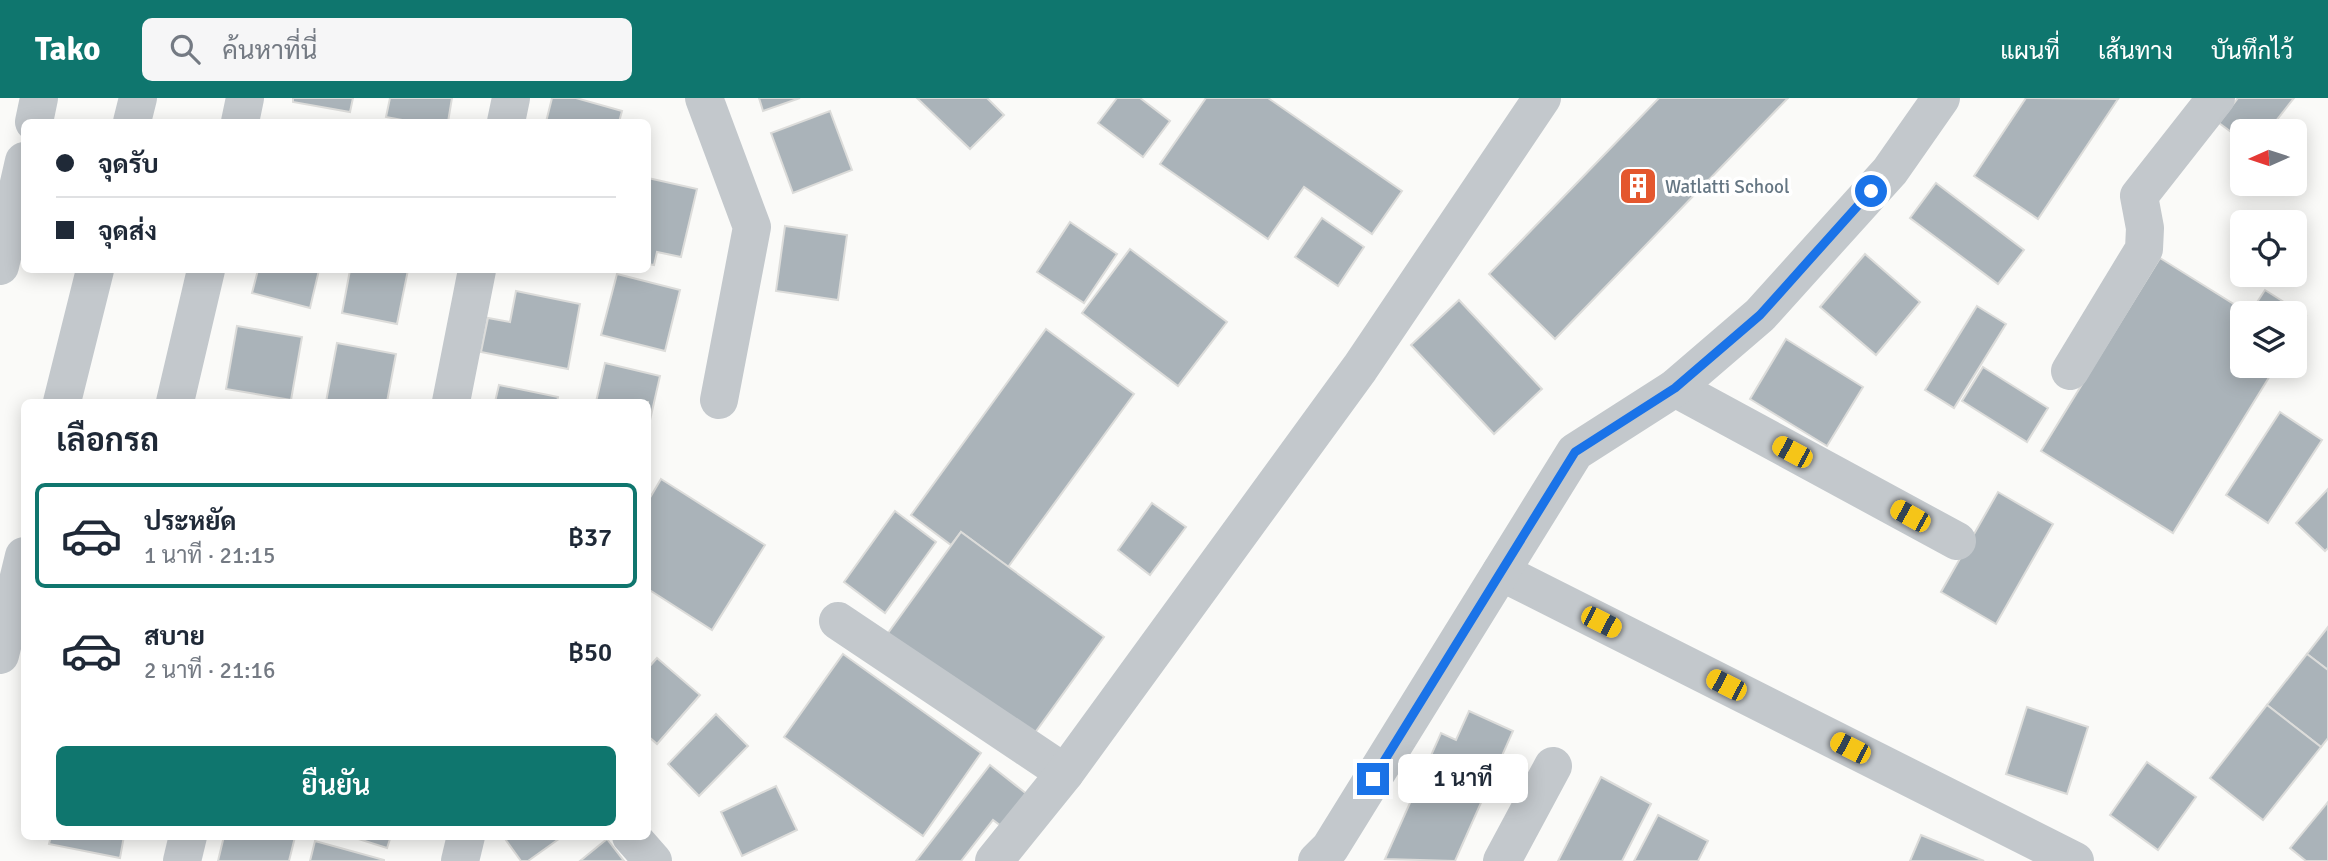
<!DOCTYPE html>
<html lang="th">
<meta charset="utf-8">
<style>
:root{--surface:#fff;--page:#f6f6f7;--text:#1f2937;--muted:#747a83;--line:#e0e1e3;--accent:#0f766e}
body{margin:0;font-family:Signika,Sarabun,sans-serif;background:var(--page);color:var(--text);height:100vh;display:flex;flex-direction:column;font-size:26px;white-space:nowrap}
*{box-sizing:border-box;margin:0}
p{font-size:23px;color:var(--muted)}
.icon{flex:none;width:38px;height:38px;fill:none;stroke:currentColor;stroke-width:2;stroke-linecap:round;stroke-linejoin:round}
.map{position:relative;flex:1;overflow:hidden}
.sheet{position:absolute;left:21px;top:301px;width:630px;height:441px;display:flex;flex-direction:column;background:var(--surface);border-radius:10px;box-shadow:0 4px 18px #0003}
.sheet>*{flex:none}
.hud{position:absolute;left:21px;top:21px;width:630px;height:154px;border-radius:10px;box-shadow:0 4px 18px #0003;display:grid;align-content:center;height:154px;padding:0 35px;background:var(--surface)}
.needle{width:46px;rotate:267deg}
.fabs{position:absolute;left:2230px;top:21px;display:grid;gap:14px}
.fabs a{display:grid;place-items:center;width:77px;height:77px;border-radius:10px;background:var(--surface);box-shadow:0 4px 18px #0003;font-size:35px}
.end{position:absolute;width:32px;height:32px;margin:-16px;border:9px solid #1a73e8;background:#fff;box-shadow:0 0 0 4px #fff}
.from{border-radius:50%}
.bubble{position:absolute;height:49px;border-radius:10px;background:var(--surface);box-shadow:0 4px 18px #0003;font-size:23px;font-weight:600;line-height:49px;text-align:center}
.car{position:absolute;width:21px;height:42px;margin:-21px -10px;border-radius:9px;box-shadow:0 0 5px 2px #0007;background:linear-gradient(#f5c518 24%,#345 0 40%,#f5c518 0 76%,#345 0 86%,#f5c518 0)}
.hud b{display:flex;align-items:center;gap:24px;height:66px;font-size:26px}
.hud b+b{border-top:2px solid var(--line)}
.hud i{width:18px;height:18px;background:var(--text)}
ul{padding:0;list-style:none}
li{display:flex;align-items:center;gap:21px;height:105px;margin:0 14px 10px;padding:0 21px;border:4px solid transparent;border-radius:10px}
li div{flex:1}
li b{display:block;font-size:26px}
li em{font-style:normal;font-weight:600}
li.current{border-color:var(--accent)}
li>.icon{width:63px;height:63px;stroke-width:1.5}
h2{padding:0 35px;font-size:32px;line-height:84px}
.primary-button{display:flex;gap:14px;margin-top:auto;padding:14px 35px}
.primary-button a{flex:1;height:80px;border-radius:10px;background:var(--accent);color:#fff;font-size:28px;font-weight:600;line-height:80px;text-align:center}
header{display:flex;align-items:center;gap:42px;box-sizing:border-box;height:98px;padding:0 35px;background:var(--accent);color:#fff}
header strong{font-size:33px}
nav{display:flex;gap:38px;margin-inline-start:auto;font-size:24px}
.search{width:490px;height:63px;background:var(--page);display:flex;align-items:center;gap:18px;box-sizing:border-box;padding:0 24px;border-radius:10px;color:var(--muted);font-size:26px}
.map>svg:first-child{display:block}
</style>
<header>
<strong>Tako</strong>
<div class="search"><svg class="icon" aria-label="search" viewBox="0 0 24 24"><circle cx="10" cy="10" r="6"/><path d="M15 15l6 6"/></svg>ค้นหาที่นี่</div>
<nav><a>แผนที่</a><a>เส้นทาง</a><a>บันทึกไว้</a></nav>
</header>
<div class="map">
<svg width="2328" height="763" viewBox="0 0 2328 763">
<rect width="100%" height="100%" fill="#fafaf8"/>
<g fill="#aab3b9" stroke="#dcdcda" stroke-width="2">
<polygon points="293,0 353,0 350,14 293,4"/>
<polygon points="390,0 452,0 448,24 413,24 386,19"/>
<polygon points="552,0 576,0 622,13 619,24 546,24"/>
<polygon points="759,0 800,0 763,13"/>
<polygon points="917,0 987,0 1004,17 970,51"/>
<polygon points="1117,0 1140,0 1170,23 1143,59 1098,25"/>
<polygon points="1206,0 1268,0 1402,93 1372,136 1304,89 1268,141 1160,66"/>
<polygon points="1659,0 1788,0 1555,241 1489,176"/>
<polygon points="2026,0 2118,1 2038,121 1974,78"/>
<polygon points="2238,0 2294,0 2268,33 2242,33 2242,42 2219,25"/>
<polygon points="830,13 852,72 793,95 771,35"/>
<polygon points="648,80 697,91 681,159 657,154 654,167 648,166"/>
<polygon points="1936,85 2024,152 1998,186 1910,120"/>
<polygon points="1322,120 1364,149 1338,188 1295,159"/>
<polygon points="1070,124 1117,156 1084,205 1037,174"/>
<polygon points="785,128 847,137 838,202 776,193"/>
<polygon points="1130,151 1227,224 1178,288 1082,215"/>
<polygon points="1865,156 1920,204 1876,257 1820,209"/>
<polygon points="2160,160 2248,215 2242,215 2242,268 2276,268 2173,435 2041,353"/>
<polygon points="258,172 319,172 310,210 252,195"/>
<polygon points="350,172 408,172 397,226 342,215"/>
<polygon points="617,176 680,192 665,253 601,237"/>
<polygon points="2265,192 2306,218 2294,237 2294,215 2250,215"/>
<polygon points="516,193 580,206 568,271 481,254 488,220 510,224"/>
<polygon points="1459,202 1542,291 1494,336 1411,247"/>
<polygon points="1977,208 2006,226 1954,310 1925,292"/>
<polygon points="237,228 302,239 291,302 226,291"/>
<polygon points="1046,231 1134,296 1008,469 961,434 951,447 911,417"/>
<polygon points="1786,241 1863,289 1827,348 1750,301"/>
<polygon points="337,245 396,256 387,304 326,304"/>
<polygon points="605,265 660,278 648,331 648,304 596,304"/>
<polygon points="1983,269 2048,310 2027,344 1962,303"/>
<polygon points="499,287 558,299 557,304 495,304"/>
<polygon points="2280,314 2322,342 2268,425 2226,397"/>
<polygon points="661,381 765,447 712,532 648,491 648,403"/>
<polygon points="2328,391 2328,450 2325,453 2296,425"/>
<polygon points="1998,394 2053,426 1996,526 1941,494"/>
<polygon points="1152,405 1186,429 1150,477 1118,452"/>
<polygon points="895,413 936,444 885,515 844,484"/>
<polygon points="961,434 1104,539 1026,647 883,542"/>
<polygon points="2328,529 2328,572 2307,556"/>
<polygon points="843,556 981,655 923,738 784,639"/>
<polygon points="2307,556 2328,572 2328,640 2321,649 2267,607"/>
<polygon points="657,560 700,597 657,646 648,638 648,570"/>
<polygon points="2267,607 2321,649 2263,722 2210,680"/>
<polygon points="2027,609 2088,629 2067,696 2006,676"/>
<polygon points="1469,613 1513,633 1455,763 1385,761 1441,635 1456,642"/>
<polygon points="716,616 748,648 699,698 668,666"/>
<polygon points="2147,664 2196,699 2158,752 2110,717"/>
<polygon points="990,667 1033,701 1009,734 993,722 961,763 916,763"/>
<polygon points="1601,679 1651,706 1622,763 1558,763"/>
<polygon points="776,688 797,732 742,758 721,714"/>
<polygon points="2328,704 2328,763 2306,763 2290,750"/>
<polygon points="1658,717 1708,743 1698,763 1634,763"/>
<polygon points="1921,737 1984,763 1910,763"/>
<polygon points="51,738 124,738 120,760 49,746"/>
<polygon points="224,738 294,738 295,739 289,763 218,763"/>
<polygon points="349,738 391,738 387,750"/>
<polygon points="503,738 563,738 528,763 521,763"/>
<polygon points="607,741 624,763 580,763"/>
<polygon points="315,743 384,762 384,763 310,763"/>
</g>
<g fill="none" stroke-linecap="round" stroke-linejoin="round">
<g stroke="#c3c8cc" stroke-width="38">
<polyline points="704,0 752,129 719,302"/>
<polyline points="34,24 39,0"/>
<polyline points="132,24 138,0"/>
<polyline points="240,24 245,0"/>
<polyline points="506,24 511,0"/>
<polyline points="0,168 24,63"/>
<polyline points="2070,273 2144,151 2145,130 2139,98 2216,0"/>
<polyline points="1675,290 1957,443"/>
<polyline points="62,304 95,172"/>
<polyline points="175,304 206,172"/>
<polyline points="451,304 477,172"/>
<polyline points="1501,474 2075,763"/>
<polyline points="838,523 1065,675"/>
<polyline points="0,557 24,458"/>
<polyline points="631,738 653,763"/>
<polyline points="182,763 188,738"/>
<polyline points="460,763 466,738"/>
<polyline points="994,763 1065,675 1360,270 1542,0"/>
<polyline points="1317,763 1330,750 1575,354 1675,290 1760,217 1890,73 1941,0"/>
<polyline points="1502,763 1553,668"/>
</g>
</g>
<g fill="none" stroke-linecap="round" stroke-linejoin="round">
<polyline stroke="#1a73e8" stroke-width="9" points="1373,681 1575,354 1675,290 1760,217 1871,93"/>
</g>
<defs>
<symbol id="building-square" viewBox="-11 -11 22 22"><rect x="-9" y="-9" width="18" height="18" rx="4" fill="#e4572e" stroke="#fff"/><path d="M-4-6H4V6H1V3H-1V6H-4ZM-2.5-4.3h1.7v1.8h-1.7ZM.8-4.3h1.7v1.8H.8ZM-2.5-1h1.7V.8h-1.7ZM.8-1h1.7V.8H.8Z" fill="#fff"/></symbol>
</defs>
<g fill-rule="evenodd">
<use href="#building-square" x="1616" y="66" width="44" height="44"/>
</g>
<g text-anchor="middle" stroke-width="7" stroke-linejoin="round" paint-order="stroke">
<g font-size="19" fill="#657683" stroke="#fff" text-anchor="start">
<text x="1665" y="95">Watlatti School</text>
</g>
</g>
</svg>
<div class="fabs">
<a><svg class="needle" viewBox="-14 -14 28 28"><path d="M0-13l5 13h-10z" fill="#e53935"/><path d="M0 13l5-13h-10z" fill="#747a83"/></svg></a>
<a><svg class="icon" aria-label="locate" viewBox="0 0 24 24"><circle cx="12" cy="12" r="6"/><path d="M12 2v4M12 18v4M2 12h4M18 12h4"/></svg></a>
<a><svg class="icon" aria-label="layers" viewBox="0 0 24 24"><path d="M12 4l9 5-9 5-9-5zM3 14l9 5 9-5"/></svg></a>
</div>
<i class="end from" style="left:1871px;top:93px"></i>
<i class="end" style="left:1373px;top:681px"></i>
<div class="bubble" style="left:1398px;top:656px;width:130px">1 นาที</div>
<i class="car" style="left:1792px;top:354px;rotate:298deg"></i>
<i class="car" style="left:1910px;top:418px;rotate:299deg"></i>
<i class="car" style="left:1601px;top:524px;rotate:117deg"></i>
<i class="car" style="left:1726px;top:587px;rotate:297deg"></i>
<i class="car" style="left:1850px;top:650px;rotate:297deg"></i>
<div class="hud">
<b><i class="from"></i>จุดรับ</b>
<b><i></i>จุดส่ง</b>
</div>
<section class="sheet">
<h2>เลือกรถ</h2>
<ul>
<li class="current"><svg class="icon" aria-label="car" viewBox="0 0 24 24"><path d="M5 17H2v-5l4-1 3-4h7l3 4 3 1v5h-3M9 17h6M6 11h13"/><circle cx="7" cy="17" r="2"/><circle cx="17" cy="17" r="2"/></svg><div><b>ประหยัด</b><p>1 นาที · 21:15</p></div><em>฿37</em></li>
<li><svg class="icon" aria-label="car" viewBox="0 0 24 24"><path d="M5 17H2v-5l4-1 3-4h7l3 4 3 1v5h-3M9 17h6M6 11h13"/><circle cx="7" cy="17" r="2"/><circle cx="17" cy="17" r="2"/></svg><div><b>สบาย</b><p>2 นาที · 21:16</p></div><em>฿50</em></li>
</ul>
<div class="primary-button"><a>ยืนยัน</a></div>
</section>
</div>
